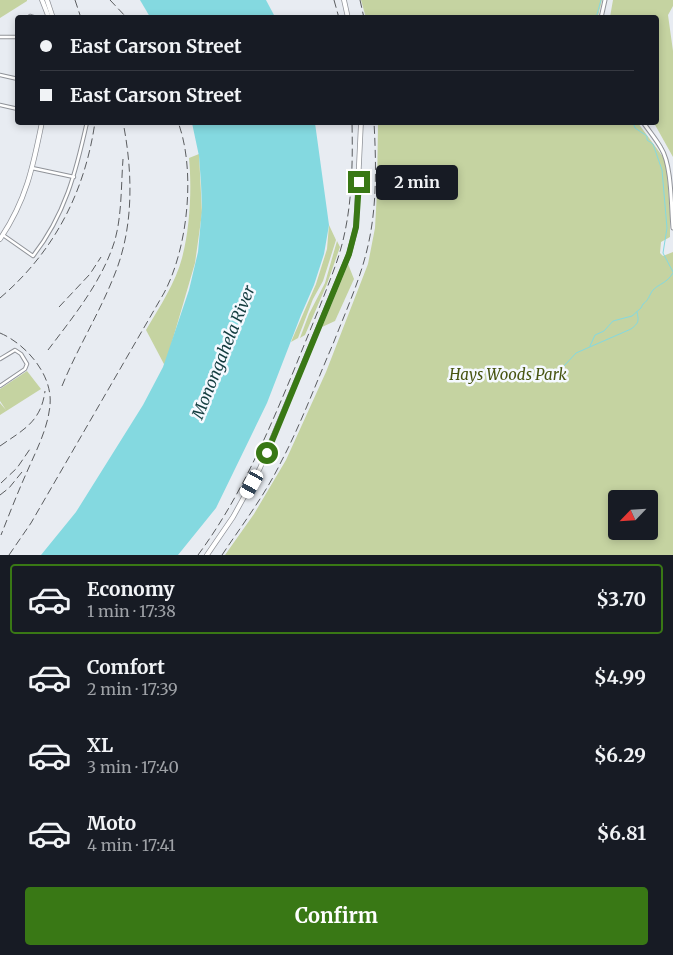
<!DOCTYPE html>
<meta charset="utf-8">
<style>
:root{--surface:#171b24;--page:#242831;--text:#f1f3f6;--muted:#9ea1a6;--line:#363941;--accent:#397815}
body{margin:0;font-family:Merriweather,serif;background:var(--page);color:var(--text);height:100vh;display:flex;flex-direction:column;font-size:19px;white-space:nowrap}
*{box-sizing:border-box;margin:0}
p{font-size:16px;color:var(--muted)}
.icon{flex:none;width:28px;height:28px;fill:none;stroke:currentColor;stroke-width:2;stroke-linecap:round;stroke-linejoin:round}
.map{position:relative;height:555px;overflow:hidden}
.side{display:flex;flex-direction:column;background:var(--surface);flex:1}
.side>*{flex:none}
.hud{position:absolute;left:15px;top:15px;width:644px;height:110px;border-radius:5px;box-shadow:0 2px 8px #0003;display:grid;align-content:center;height:110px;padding:0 25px;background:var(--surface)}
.needle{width:32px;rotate:245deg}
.controls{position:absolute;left:608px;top:490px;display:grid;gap:10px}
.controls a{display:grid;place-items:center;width:50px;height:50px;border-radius:5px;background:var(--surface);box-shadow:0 2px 8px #0003;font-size:25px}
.end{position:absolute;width:22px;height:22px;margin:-11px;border:6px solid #397815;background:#fff;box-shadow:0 0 0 2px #fff}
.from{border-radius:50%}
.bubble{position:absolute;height:35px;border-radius:5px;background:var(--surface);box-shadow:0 2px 8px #0003;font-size:16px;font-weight:700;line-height:35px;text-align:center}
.car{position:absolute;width:15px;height:30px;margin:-15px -8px;border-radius:6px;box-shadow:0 0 4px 1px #0007;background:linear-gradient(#fff 24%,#345 0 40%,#fff 0 76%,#345 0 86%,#fff 0)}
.hud b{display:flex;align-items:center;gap:18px;height:48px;font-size:19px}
.hud b+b{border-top:1px solid var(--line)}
.hud i{width:12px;height:12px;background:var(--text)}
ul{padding:9px 0 0;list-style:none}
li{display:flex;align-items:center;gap:15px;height:70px;margin:0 10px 8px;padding:0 15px;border:2px solid transparent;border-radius:5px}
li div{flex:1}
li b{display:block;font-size:19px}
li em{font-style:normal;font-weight:700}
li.active{border-color:var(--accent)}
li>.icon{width:45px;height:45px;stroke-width:1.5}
.button{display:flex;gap:10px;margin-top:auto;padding:10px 25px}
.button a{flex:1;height:58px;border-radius:5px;background:var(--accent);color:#fff;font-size:20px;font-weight:700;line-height:58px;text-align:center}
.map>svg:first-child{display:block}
</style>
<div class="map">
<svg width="673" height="555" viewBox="0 0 673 555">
<rect width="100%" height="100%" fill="#e8ecf2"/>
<g fill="#c5d3a1" fill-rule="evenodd">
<polygon points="0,0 27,0 27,1 0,18"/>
<polygon points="361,0 602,0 598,17 366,18"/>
<polygon points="613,0 673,0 673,6 668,15 673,51 673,157 654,123 656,122 656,18 610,17"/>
<path d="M378 123H638L666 161 670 212V237L661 242 660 253 663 256 673 252V555H225L254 514 286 460 326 372 368 264 375 228 377 192ZM616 499H649V531H616Z"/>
<path d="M199 154 202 213 195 263 165 366 146 330C159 308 176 282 182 258 190 228 192 189 189 158Z"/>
<polygon points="329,225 336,240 323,281 313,299 298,338 291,342 316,284 327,249"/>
<polygon points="337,241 340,247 327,284 305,335 300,338 309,314 325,283"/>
<polygon points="348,264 354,279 335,321 322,327"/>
<polygon points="27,371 41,389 0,415 0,403 6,410 0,401 0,389"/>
</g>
<g fill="#84d9e0">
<polygon points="140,0 266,0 275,17 150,17"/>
<polygon points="192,123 315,123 329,225 324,254 314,285 301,315 267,403 216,508 178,555 41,555 76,512 143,405 163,367 189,290 198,252 202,208 201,183 199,156"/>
</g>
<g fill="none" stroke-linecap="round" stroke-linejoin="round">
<g stroke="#84d9e0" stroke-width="1">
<polyline points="596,18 601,0"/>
<polyline points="633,122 635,128 647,136 647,140 653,144 662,170 667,228 663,253 673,272"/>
<path d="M590 346 595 335 604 331 613 321 632 316 641 308 643 304C649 300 649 295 653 290 660 283 666 284 673 273"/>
<path d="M547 381 549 378 562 371 564 366 576 353 631 329C639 323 639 321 637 312"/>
</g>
<defs>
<g id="street">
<polyline points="30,16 36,18"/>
<polyline points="0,37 18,37"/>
<polyline points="0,75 18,79"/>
<polyline points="0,105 18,109"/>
<polyline points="32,168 74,177"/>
<path d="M3 235 33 256C65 215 76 172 87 122"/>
<polyline points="0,359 15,350 21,354 27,364 25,369 0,386"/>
</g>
<g id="secondary">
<polyline points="601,18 605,0"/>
<path d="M643 122C649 131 656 139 661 148 672 165 671 206 673 228"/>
</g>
<g id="primary">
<polyline points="42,0 49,18"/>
<polyline points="47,0 53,18"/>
<polyline points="344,0 348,18"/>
<path d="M0 239C26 201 33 167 42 122"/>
<polyline points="207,555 233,517 260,468 349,254 356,227 361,122"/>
</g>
</defs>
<use href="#street" stroke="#909399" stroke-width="4.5"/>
<use href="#secondary" stroke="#909399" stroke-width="5"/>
<use href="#primary" stroke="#909399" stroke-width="5.5"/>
<use href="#street" stroke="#fff" stroke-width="2.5"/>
<use href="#secondary" stroke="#fff" stroke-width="3"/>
<use href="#primary" stroke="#fff" stroke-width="4"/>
<g stroke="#5a5c5f" stroke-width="1" stroke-dasharray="8 4" stroke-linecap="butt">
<polyline points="75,0 81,18"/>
<polyline points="110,0 127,18"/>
<polyline points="334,0 339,18"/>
<polyline points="360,0 364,18"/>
<path d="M0 298C54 252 85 192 95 122"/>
<polyline points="59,307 90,274 101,257"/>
<path d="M0 333C26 344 53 375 50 405 48 429 35 453 26 474 17 494 9 515 1 535"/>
<path d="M48 350C73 317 101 283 114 243 122 218 121 185 123 159"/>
<path d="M62 386C77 349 99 314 114 276 134 228 133 173 123 122"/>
<path d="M0 446C23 430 41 422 45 391"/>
<polyline points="1,483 17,468 30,449"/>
<polyline points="0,495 9,488 22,472"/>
<path d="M9 555 31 523 164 293C188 248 196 170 178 122"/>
<path d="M198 555C240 498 267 435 294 370 308 335 323 300 336 264 352 219 353 170 352 122"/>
<path d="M222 555C242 525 265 495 281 462 301 424 316 383 333 344 347 308 363 274 370 236 377 199 376 160 374 122"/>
</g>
</g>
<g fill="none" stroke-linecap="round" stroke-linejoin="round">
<polyline stroke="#397815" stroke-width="6" points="267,453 349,254 356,227 359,182"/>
</g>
<g text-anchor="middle" stroke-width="5" stroke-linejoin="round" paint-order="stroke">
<g font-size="15" font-style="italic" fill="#485512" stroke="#f5f9ff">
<text x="508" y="380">Hays Woods Park</text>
</g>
<g font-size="16" font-style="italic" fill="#133c3f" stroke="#f5f9ff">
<text transform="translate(223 352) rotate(-68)" y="6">Monongahela River</text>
</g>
</g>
</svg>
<div class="controls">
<a><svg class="needle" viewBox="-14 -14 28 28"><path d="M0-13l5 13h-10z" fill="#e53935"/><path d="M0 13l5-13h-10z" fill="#9ea1a6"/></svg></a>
</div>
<i class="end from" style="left:267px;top:453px"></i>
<i class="end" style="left:359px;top:182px"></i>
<div class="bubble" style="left:376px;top:165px;width:82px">2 min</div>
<i class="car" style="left:252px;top:484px;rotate:209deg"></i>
<div class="hud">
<b><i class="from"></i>East Carson Street</b>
<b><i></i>East Carson Street</b>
</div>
</div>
<section class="side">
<ul>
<li class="active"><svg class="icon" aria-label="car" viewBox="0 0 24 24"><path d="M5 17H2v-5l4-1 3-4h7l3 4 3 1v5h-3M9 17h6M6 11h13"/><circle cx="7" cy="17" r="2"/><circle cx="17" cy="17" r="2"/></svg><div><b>Economy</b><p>1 min · 17:38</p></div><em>$3.70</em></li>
<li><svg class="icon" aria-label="car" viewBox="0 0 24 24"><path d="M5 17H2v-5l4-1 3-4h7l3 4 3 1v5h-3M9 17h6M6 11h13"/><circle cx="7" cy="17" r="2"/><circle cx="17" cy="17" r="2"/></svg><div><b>Comfort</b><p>2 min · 17:39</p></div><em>$4.99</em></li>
<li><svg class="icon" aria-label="car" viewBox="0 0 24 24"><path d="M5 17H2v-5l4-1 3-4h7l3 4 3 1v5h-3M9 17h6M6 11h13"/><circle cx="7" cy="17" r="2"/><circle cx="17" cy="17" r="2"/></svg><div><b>XL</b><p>3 min · 17:40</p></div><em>$6.29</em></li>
<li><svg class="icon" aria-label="car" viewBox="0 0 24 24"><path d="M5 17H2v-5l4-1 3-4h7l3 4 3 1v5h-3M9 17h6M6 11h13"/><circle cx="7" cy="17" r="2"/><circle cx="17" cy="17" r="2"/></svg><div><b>Moto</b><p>4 min · 17:41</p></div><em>$6.81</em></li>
</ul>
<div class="button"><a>Confirm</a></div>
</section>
